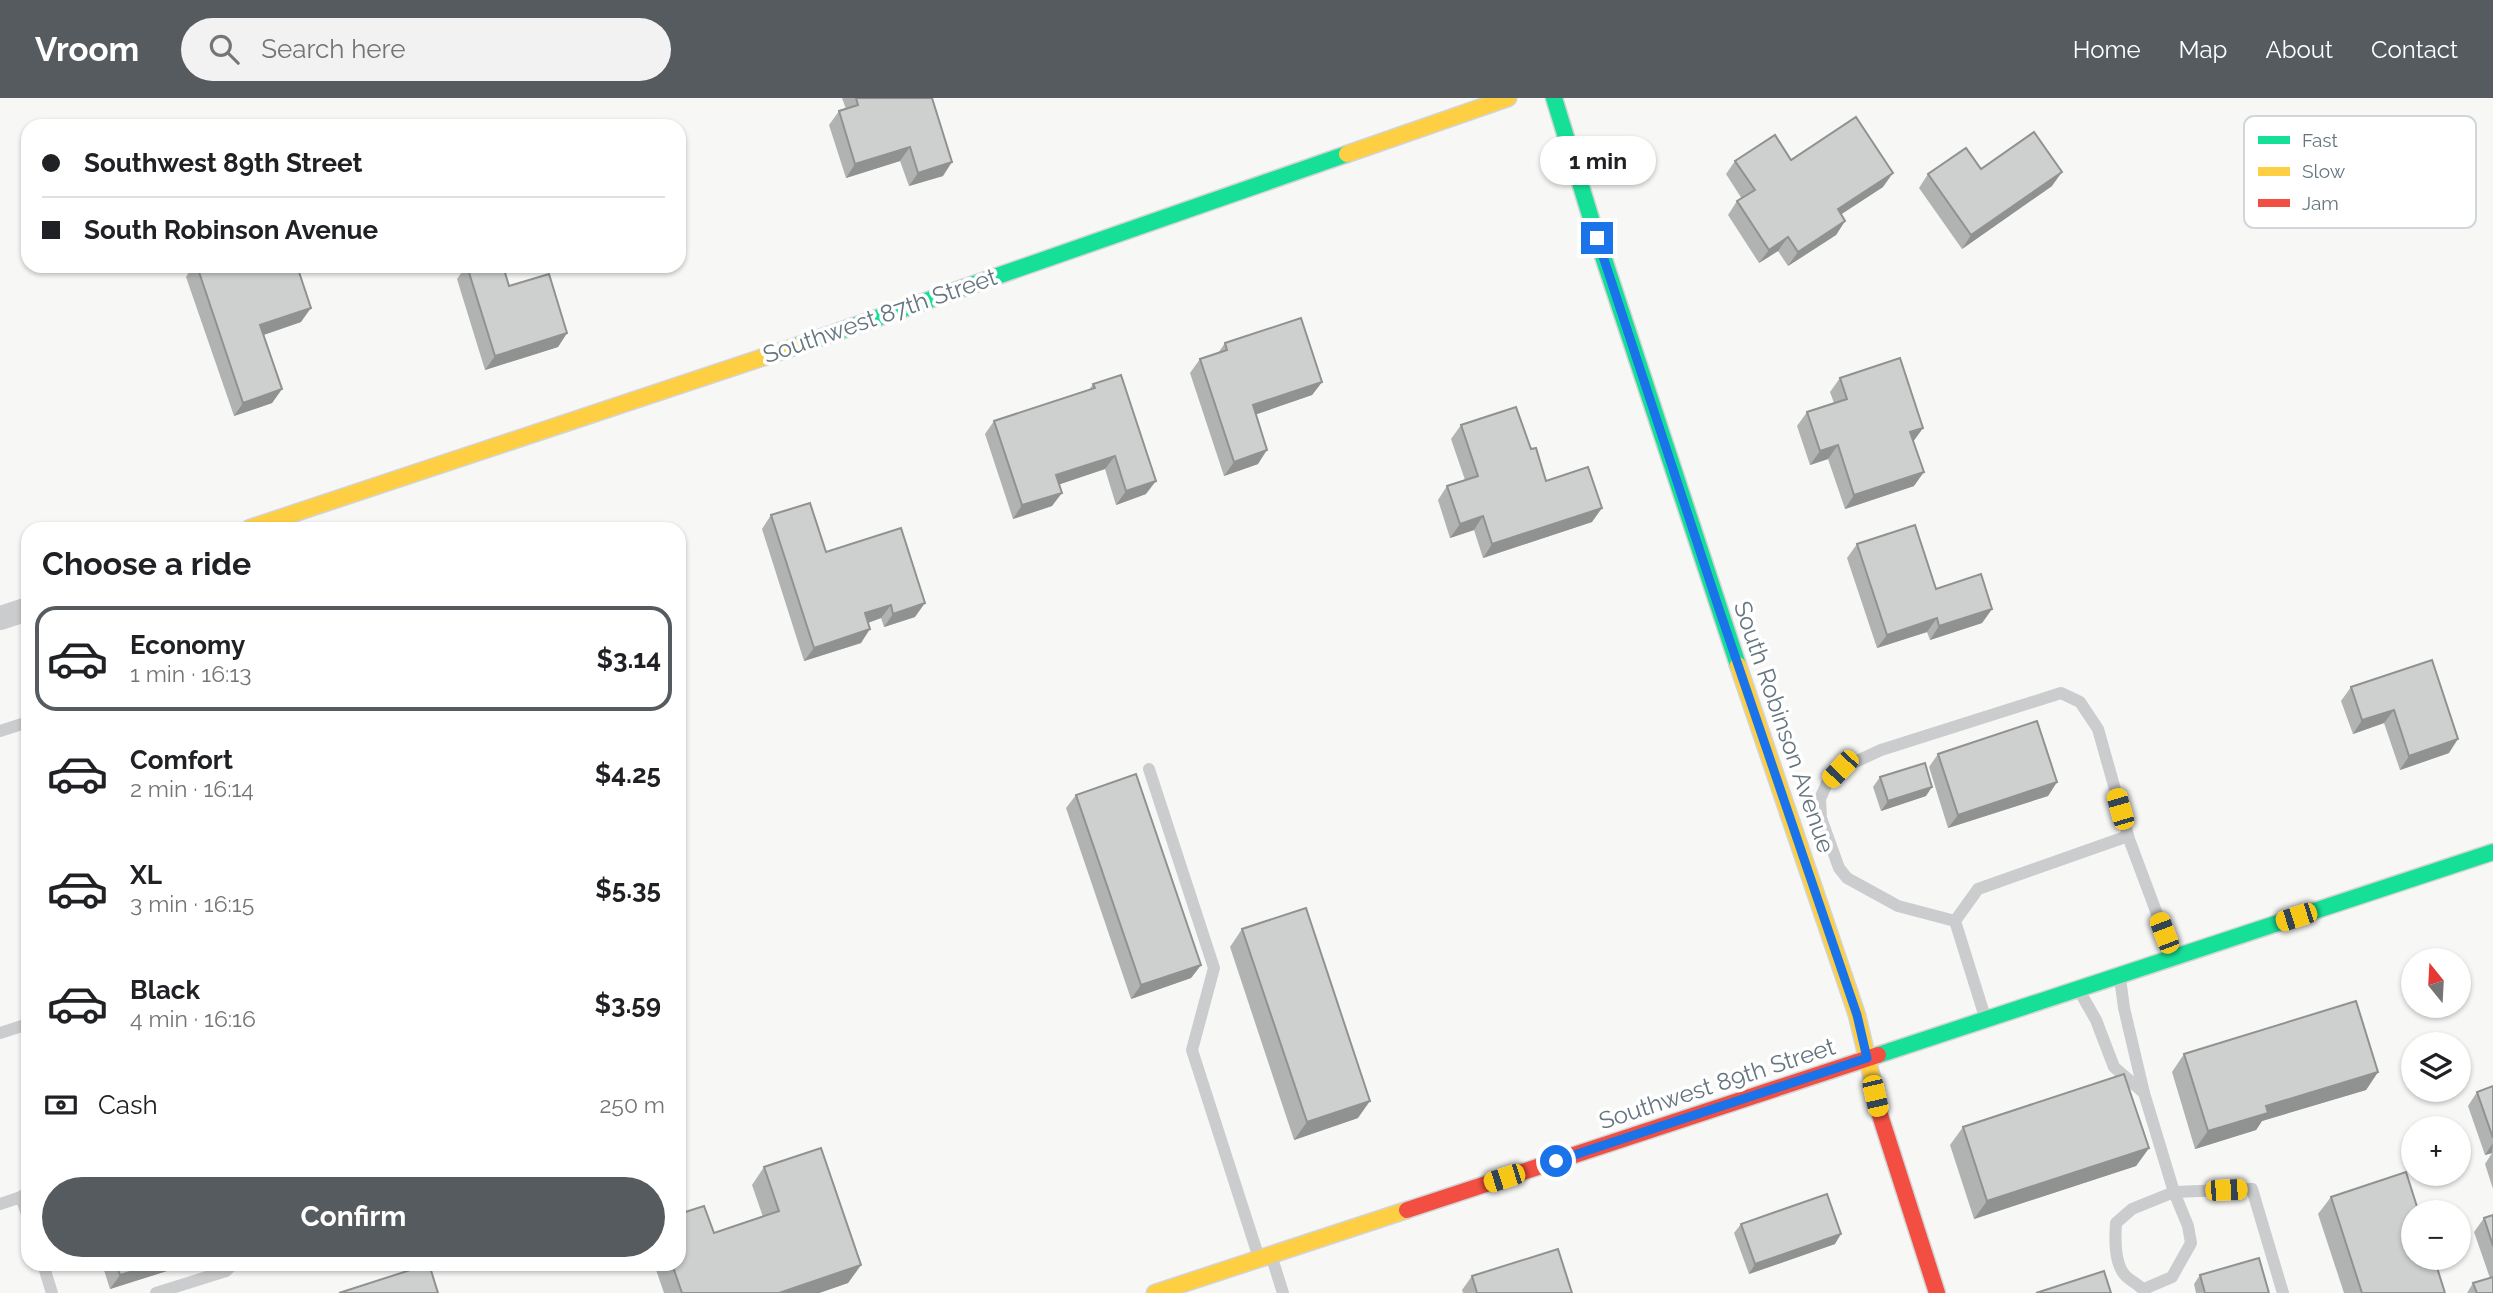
<!DOCTYPE html>
<meta charset="utf-8">
<style>
:root{--surface:#fff;--page:#f2f2f2;--text:#202124;--muted:#757577;--line:#e0e0e0;--accent:#565b60}
body{margin:0;font-family:Raleway,sans-serif;background:var(--page);color:var(--text);height:100vh;display:flex;flex-direction:column;font-size:26px;white-space:nowrap}
*{box-sizing:border-box;margin:0}
p{font-size:23px;color:var(--muted)}
.icon{flex:none;width:38px;height:38px;fill:none;stroke:currentColor;stroke-width:2;stroke-linecap:round;stroke-linejoin:round}
.map{position:relative;flex:1;overflow:hidden}
.sheet{position:absolute;left:21px;top:424px;width:665px;height:749px;display:flex;flex-direction:column;background:var(--surface);border-radius:21px;box-shadow:0 2px 5px #0004}
.sheet>*{flex:none}
.guide{position:absolute;left:21px;top:21px;width:665px;height:154px;border-radius:21px;box-shadow:0 2px 5px #0004;display:grid;align-content:center;height:154px;padding:0 21px;background:var(--surface)}
.needle{width:46px;rotate:342deg}
.fabs{position:absolute;left:2401px;top:850px;display:grid;gap:14px}
.fabs a{display:grid;place-items:center;width:70px;height:70px;border-radius:50%;background:var(--surface);box-shadow:0 2px 5px #0004;font-size:35px}
.end{position:absolute;width:32px;height:32px;margin:-16px;border:9px solid #1a73e8;background:#fff;box-shadow:0 0 0 4px #fff}
.from{border-radius:50%}
.bubble{position:absolute;height:49px;border-radius:24px;background:var(--surface);box-shadow:0 2px 5px #0004;font-size:23px;font-weight:700;line-height:49px;text-align:center}
.car{position:absolute;width:21px;height:42px;margin:-21px -10px;border-radius:9px;box-shadow:0 0 5px 2px #0007;background:linear-gradient(#f5c518 24%,#345 0 40%,#f5c518 0 76%,#345 0 86%,#f5c518 0)}
.guide b{display:flex;align-items:center;gap:24px;height:66px;font-size:26px}
.guide b+b{border-top:2px solid var(--line)}
.guide i{width:18px;height:18px;background:var(--text)}
ul{padding:0;list-style:none}
li{display:flex;align-items:center;gap:21px;height:105px;margin:0 14px 10px;padding:0 7px;border:4px solid transparent;border-radius:21px}
li div{flex:1}
li b{display:block;font-size:26px}
li em{font-style:normal;font-weight:700}
li.active{border-color:var(--accent)}
li>.icon{width:63px;height:63px;stroke-width:1.5}
h2{padding:0 21px;font-size:32px;line-height:84px}
.pay{display:flex;align-items:center;gap:18px;height:77px;padding:0 21px;font-size:26px}
.pay p{margin-inline-start:auto}
.primary-button{display:flex;gap:14px;margin-top:auto;padding:14px 21px}
.primary-button a{flex:1;height:80px;border-radius:42px;background:var(--accent);color:#fff;font-size:28px;font-weight:700;line-height:80px;text-align:center}
header{display:flex;align-items:center;gap:42px;box-sizing:border-box;height:98px;padding:0 35px;background:var(--accent);color:#fff}
header strong{font-size:33px}
nav{display:flex;gap:38px;margin-inline-start:auto;font-size:24px}
.search{width:490px;height:63px;background:var(--page);display:flex;align-items:center;gap:18px;box-sizing:border-box;padding:0 24px;border-radius:38px;color:var(--muted);font-size:26px}
.map>svg:first-child{display:block}
</style>
<header>
<strong>Vroom</strong>
<div class="search"><svg class="icon" aria-label="search" viewBox="0 0 24 24"><circle cx="10" cy="10" r="6"/><path d="M15 15l6 6"/></svg>Search here</div>
<nav><a>Home</a><a>Map</a><a>About</a><a>Contact</a></nav>
</header>
<div class="map">
<svg width="2493" height="1195" viewBox="0 0 2493 1195">
<rect width="100%" height="100%" fill="#f7f7f6"/>
<g fill="none" stroke-linecap="round" stroke-linejoin="round">
<defs>
<g id="fast">
<polyline points="1554,0 1597,140 1738,567"/>
<polyline points="794,249 1347,56"/>
<polyline points="1878,957 2493,754"/>
</g>
<g id="slow">
<polyline points="1347,56 1508,0"/>
<polyline points="250,430 794,249"/>
<polyline points="1738,567 1857,917 1875,993"/>
<polyline points="1155,1195 1407,1112"/>
</g>
<g id="jam">
<polyline points="1875,993 1880,1017 1937,1195"/>
<polyline points="1407,1112 1878,957"/>
</g>
</defs>
<use href="#fast" stroke="#d3d4d5" stroke-width="19"/>
<use href="#slow" stroke="#d3d4d5" stroke-width="19"/>
<use href="#jam" stroke="#d3d4d5" stroke-width="19"/>
<g stroke="#cbcccd" stroke-width="12">
<polyline points="0,633 28,624"/>
<polyline points="1149,671 1214,870 1192,952 1258,1157"/>
<polyline points="1955,823 1978,791 2128,738"/>
<polyline points="2080,894 2096,922 2114,969 2144,995 2124,910 2120,880"/>
<polyline points="1985,919 1955,823 1898,808 1847,780 1839,770 1821,720 1820,701 1828,683 1840,671 1881,652 2061,595 2080,604 2098,631 2129,741 2172,856"/>
<polyline points="0,935 28,926"/>
<polyline points="2144,995 2174,1094 2188,1128 2191,1145 2172,1179 2144,1191"/>
<polyline points="21,1099 28,1119"/>
<polyline points="0,1106 21,1099 28,1094"/>
<polyline points="1272,1160 1283,1195"/>
<polyline points="43,1166 52,1195"/>
<polyline points="156,1195 226,1173 233,1166"/>
<path d="M2145 1195C2141 1186 2130 1184 2124 1176 2114 1163 2115 1140 2116 1125L2132 1111 2174 1094 2252 1091 2283 1195"/>
</g>
<polyline stroke="#cbcccd" stroke-width="24" points="0,520 28,511"/>
<use href="#fast" stroke="#16e098" stroke-width="16"/>
<use href="#slow" stroke="#ffcf43" stroke-width="16"/>
<use href="#jam" stroke="#f24e42" stroke-width="16"/>
</g>
<g fill="#b1b3b3">
<polygon points="842,0 932,0 943,78 909,88 900,63 846,80 829,27 839,13 846,11"/>
<polygon points="1791,62 1883,89 1841,116 1845,123 1836,137 1788,168 1778,153 1759,165 1728,117 1737,103 1742,101 1726,76 1735,63"/>
<polygon points="1981,71 2052,88 1962,151 1919,90 1928,76"/>
<polygon points="193,168 297,168 301,224 264,237 282,291 272,305 234,318 186,179"/>
<polygon points="466,168 503,168 509,188 567,235 558,249 485,272 457,181"/>
<polygon points="1225,245 1322,284 1312,297 1256,316 1258,366 1224,378 1190,275 1200,261 1218,255"/>
<polygon points="1840,280 1923,330 1913,343 1914,388 1845,411 1828,361 1810,367 1797,328 1807,314 1834,305 1830,294"/>
<polygon points="1093,286 1146,396 1116,407 1105,371 1059,386 1052,408 1013,421 985,336 994,323 1089,292"/>
<polygon points="1461,327 1531,351 1546,383 1592,424 1483,460 1474,432 1450,440 1438,402 1447,388 1465,382 1451,341"/>
<polygon points="771,417 826,454 915,519 884,529 881,520 868,525 861,545 804,563 762,431"/>
<polygon points="1857,446 1936,491 1992,511 1982,525 1930,542 1927,534 1877,550 1847,460"/>
<polygon points="2432,562 2449,655 2400,672 2384,625 2353,636 2341,603 2351,589"/>
<polygon points="1938,656 2057,684 2048,698 1948,730 1929,669"/>
<polygon points="1880,679 1926,698 1881,713 1873,689"/>
<polygon points="1076,697 1201,867 1191,880 1131,901 1066,710"/>
<polygon points="1242,831 1358,1020 1294,1042 1230,849"/>
<polygon points="2184,956 2378,974 2366,992 2262,1023 2256,1032 2195,1051 2172,974"/>
<polygon points="2493,988 2493,1091 2485,1066 2492,1055 2485,1057 2468,1008 2477,994"/>
<polygon points="1963,1029 2149,1050 2136,1068 1974,1121 1950,1047"/>
<polygon points="764,1069 861,1167 848,1185 819,1195 664,1195 654,1166 679,1166 714,1135 763,1119 752,1087"/>
<polygon points="2331,1099 2445,1195 2344,1195 2318,1116"/>
<polygon points="2493,1117 2493,1195 2467,1195 2473,1185 2490,1180 2474,1134 2484,1120"/>
<polygon points="1741,1126 1835,1146 1749,1176 1734,1135"/>
<polygon points="102,1166 189,1166 110,1191"/>
<polygon points="2200,1177 2269,1195 2196,1195 2194,1186"/>
<polygon points="1472,1178 1572,1195 1463,1195 1462,1192"/>
</g>
<g fill="#909292">
<polygon points="910,49 900,63 846,80 855,66"/>
<polygon points="952,64 943,78 909,88 918,75"/>
<polygon points="2062,74 2052,88 1962,151 1971,137"/>
<polygon points="1893,75 1883,89 1828,125 1838,111"/>
<polygon points="1845,123 1836,137 1788,168 1798,154"/>
<polygon points="1788,139 1778,153 1759,165 1769,152"/>
<polygon points="311,210 301,224 251,241 260,227"/>
<polygon points="567,235 558,249 485,272 495,258"/>
<polygon points="1322,284 1312,297 1243,321 1253,307"/>
<polygon points="282,291 272,305 234,318 243,305"/>
<polygon points="1923,330 1913,344 1910,334"/>
<polygon points="1838,347 1828,361 1810,367 1820,353"/>
<polygon points="1267,352 1258,366 1224,378 1234,364"/>
<polygon points="1115,358 1105,371 1046,391 1056,377"/>
<polygon points="1924,374 1914,388 1845,411 1854,397"/>
<polygon points="1156,383 1146,396 1116,407 1126,393"/>
<polygon points="1062,395 1052,408 1013,421 1022,407"/>
<polygon points="1602,410 1592,424 1483,460 1492,446"/>
<polygon points="1483,418 1474,432 1450,440 1460,426"/>
<polygon points="925,505 915,519 884,529 893,516"/>
<polygon points="891,507 881,520 856,529 865,515"/>
<polygon points="1992,511 1982,525 1930,542 1939,528"/>
<polygon points="1937,520 1927,534 1877,550 1887,537"/>
<polygon points="870,531 861,545 804,563 814,550"/>
<polygon points="2394,612 2384,625 2353,636 2362,622"/>
<polygon points="2458,641 2449,655 2400,672 2409,658"/>
<polygon points="2057,684 2048,698 1948,730 1958,717"/>
<polygon points="1932,689 1926,698 1881,713 1888,703"/>
<polygon points="1201,867 1191,880 1131,901 1141,887"/>
<polygon points="2378,974 2366,992 2262,1023 2256,1032 2195,1051 2208,1033 2266,1008"/>
<polygon points="1370,1003 1358,1020 1294,1042 1307,1024"/>
<polygon points="2493,1045 2492,1055 2485,1057"/>
<polygon points="2149,1050 2136,1068 1974,1121 1987,1103"/>
<polygon points="1841,1136 1835,1146 1749,1176 1755,1166"/>
<polygon points="156,1166 189,1166 110,1191 120,1177"/>
<polygon points="861,1167 848,1185 819,1195 779,1195"/>
</g>
<g fill="#ced0d0" stroke="#909292" stroke-width="2">
<polygon points="856,0 932,0 952,64 918,75 910,49 855,66 839,13 858,7"/>
<polygon points="1856,19 1893,75 1838,111 1845,123 1798,154 1788,139 1769,152 1737,103 1755,92 1735,63 1775,37 1791,62"/>
<polygon points="2034,34 2062,74 1971,137 1928,76 1966,50 1981,71"/>
<polygon points="197,168 297,168 311,210 260,227 282,291 243,305"/>
<polygon points="467,168 503,168 509,188 549,176 567,235 495,258"/>
<polygon points="1301,220 1322,284 1253,307 1267,352 1234,364 1200,261 1227,252 1225,245"/>
<polygon points="1900,260 1923,330 1910,334 1924,374 1854,397 1838,347 1820,353 1807,314 1847,301 1840,280"/>
<polygon points="1121,277 1156,383 1126,393 1115,358 1056,377 1062,395 1022,407 994,323 1095,290 1093,286"/>
<polygon points="1516,309 1531,351 1536,350 1546,383 1588,369 1602,410 1492,446 1483,418 1460,426 1447,388 1478,378 1461,327"/>
<polygon points="810,405 826,454 901,430 925,505 893,516 891,507 865,515 870,531 814,550 771,417"/>
<polygon points="1915,427 1936,491 1981,476 1992,511 1939,528 1937,520 1887,537 1857,446"/>
<polygon points="2432,562 2458,641 2409,658 2394,612 2362,622 2351,589"/>
<polygon points="2037,623 2057,684 1958,717 1938,656"/>
<polygon points="1925,665 1932,689 1888,703 1880,679"/>
<polygon points="1136,676 1201,867 1141,887 1076,697"/>
<polygon points="1306,810 1370,1003 1307,1024 1242,831"/>
<polygon points="2356,903 2378,974 2266,1008 2268,1015 2208,1033 2184,956"/>
<polygon points="2124,976 2149,1050 1987,1103 1963,1029"/>
<polygon points="2493,988 2493,1040 2477,994"/>
<polygon points="821,1050 861,1167 779,1195 682,1195 672,1166 679,1166 679,1116 704,1108 714,1135 779,1113 764,1069"/>
<polygon points="2406,1074 2419,1115 2413,1115 2413,1160 2434,1160 2445,1195 2362,1195 2331,1099"/>
<polygon points="1827,1096 1841,1136 1755,1166 1741,1126"/>
<polygon points="2493,1117 2493,1148 2484,1120"/>
<polygon points="1558,1151 1572,1195 1477,1195 1472,1178"/>
<polygon points="2259,1160 2269,1195 2205,1195 2200,1177"/>
<polygon points="116,1166 156,1166 120,1177"/>
<polygon points="429,1166 438,1195 339,1195"/>
<polygon points="2104,1173 2111,1195 2036,1195"/>
<polygon points="2493,1179 2493,1195 2477,1195 2473,1185"/>
</g>
<g fill="none" stroke-linecap="round" stroke-linejoin="round">
<polyline stroke="#1a73e8" stroke-width="9" points="1556,1063 1867,960 1857,917 1718,508 1597,140"/>
</g>
<g text-anchor="middle" stroke-width="7" stroke-linejoin="round" paint-order="stroke">
<g font-size="24" fill="#64757f" stroke="#fff">
<text transform="translate(880 218) rotate(-19)" y="8">Southwest 87th Street</text>
<text transform="translate(1784 629) rotate(71)" y="8">South Robinson Avenue</text>
<text transform="translate(1717 986) rotate(-18)" y="8">Southwest 89th Street</text>
</g>
</g>
<rect x="2244" y="18" width="232" height="112" rx="10" fill="#fff" stroke="#d0d6d9" stroke-width="2"/>
<rect x="2258" y="38" width="32" height="8" fill="#16e098"/>
<rect x="2258" y="69" width="32" height="9" fill="#ffcf43"/>
<rect x="2258" y="101" width="32" height="8" fill="#f24e42"/>
<g font-size="19" fill="#64757f">
<text x="2302" y="49">Fast</text>
<text x="2302" y="80">Slow</text>
<text x="2302" y="112">Jam</text>
</g>
</svg>
<div class="fabs">
<a><svg class="needle" viewBox="-14 -14 28 28"><path d="M0-13l5 13h-10z" fill="#e53935"/><path d="M0 13l5-13h-10z" fill="#757577"/></svg></a>
<a><svg class="icon" aria-label="layers" viewBox="0 0 24 24"><path d="M12 4l9 5-9 5-9-5zM3 14l9 5 9-5"/></svg></a>
<a>+</a>
<a>−</a>
</div>
<i class="end from" style="left:1556px;top:1063px"></i>
<i class="end" style="left:1597px;top:140px"></i>
<div class="bubble" style="left:1540px;top:38px;width:116px">1 min</div>
<i class="car" style="left:1840px;top:671px;rotate:223deg"></i>
<i class="car" style="left:2120px;top:711px;rotate:344deg"></i>
<i class="car" style="left:2296px;top:819px;rotate:252deg"></i>
<i class="car" style="left:2164px;top:835px;rotate:339deg"></i>
<i class="car" style="left:1875px;top:998px;rotate:167deg"></i>
<i class="car" style="left:1504px;top:1080px;rotate:252deg"></i>
<i class="car" style="left:2226px;top:1092px;rotate:88deg"></i>
<div class="guide">
<b><i class="from"></i>Southwest 89th Street</b>
<b><i></i>South Robinson Avenue</b>
</div>
<section class="sheet">
<h2>Choose a ride</h2>
<ul>
<li class="active"><svg class="icon" aria-label="car" viewBox="0 0 24 24"><path d="M5 17H2v-5l4-1 3-4h7l3 4 3 1v5h-3M9 17h6M6 11h13"/><circle cx="7" cy="17" r="2"/><circle cx="17" cy="17" r="2"/></svg><div><b>Economy</b><p>1 min · 16:13</p></div><em>$3.14</em></li>
<li><svg class="icon" aria-label="car" viewBox="0 0 24 24"><path d="M5 17H2v-5l4-1 3-4h7l3 4 3 1v5h-3M9 17h6M6 11h13"/><circle cx="7" cy="17" r="2"/><circle cx="17" cy="17" r="2"/></svg><div><b>Comfort</b><p>2 min · 16:14</p></div><em>$4.25</em></li>
<li><svg class="icon" aria-label="car" viewBox="0 0 24 24"><path d="M5 17H2v-5l4-1 3-4h7l3 4 3 1v5h-3M9 17h6M6 11h13"/><circle cx="7" cy="17" r="2"/><circle cx="17" cy="17" r="2"/></svg><div><b>XL</b><p>3 min · 16:15</p></div><em>$5.35</em></li>
<li><svg class="icon" aria-label="car" viewBox="0 0 24 24"><path d="M5 17H2v-5l4-1 3-4h7l3 4 3 1v5h-3M9 17h6M6 11h13"/><circle cx="7" cy="17" r="2"/><circle cx="17" cy="17" r="2"/></svg><div><b>Black</b><p>4 min · 16:16</p></div><em>$3.59</em></li>
</ul>
<div class="pay"><svg class="icon" aria-label="cash" viewBox="0 0 24 24"><path d="M3 7h18v10H3z"/><circle cx="12" cy="12" r="2"/></svg>Cash<p>250 m</p></div>
<div class="primary-button"><a>Confirm</a></div>
</section>
</div>
